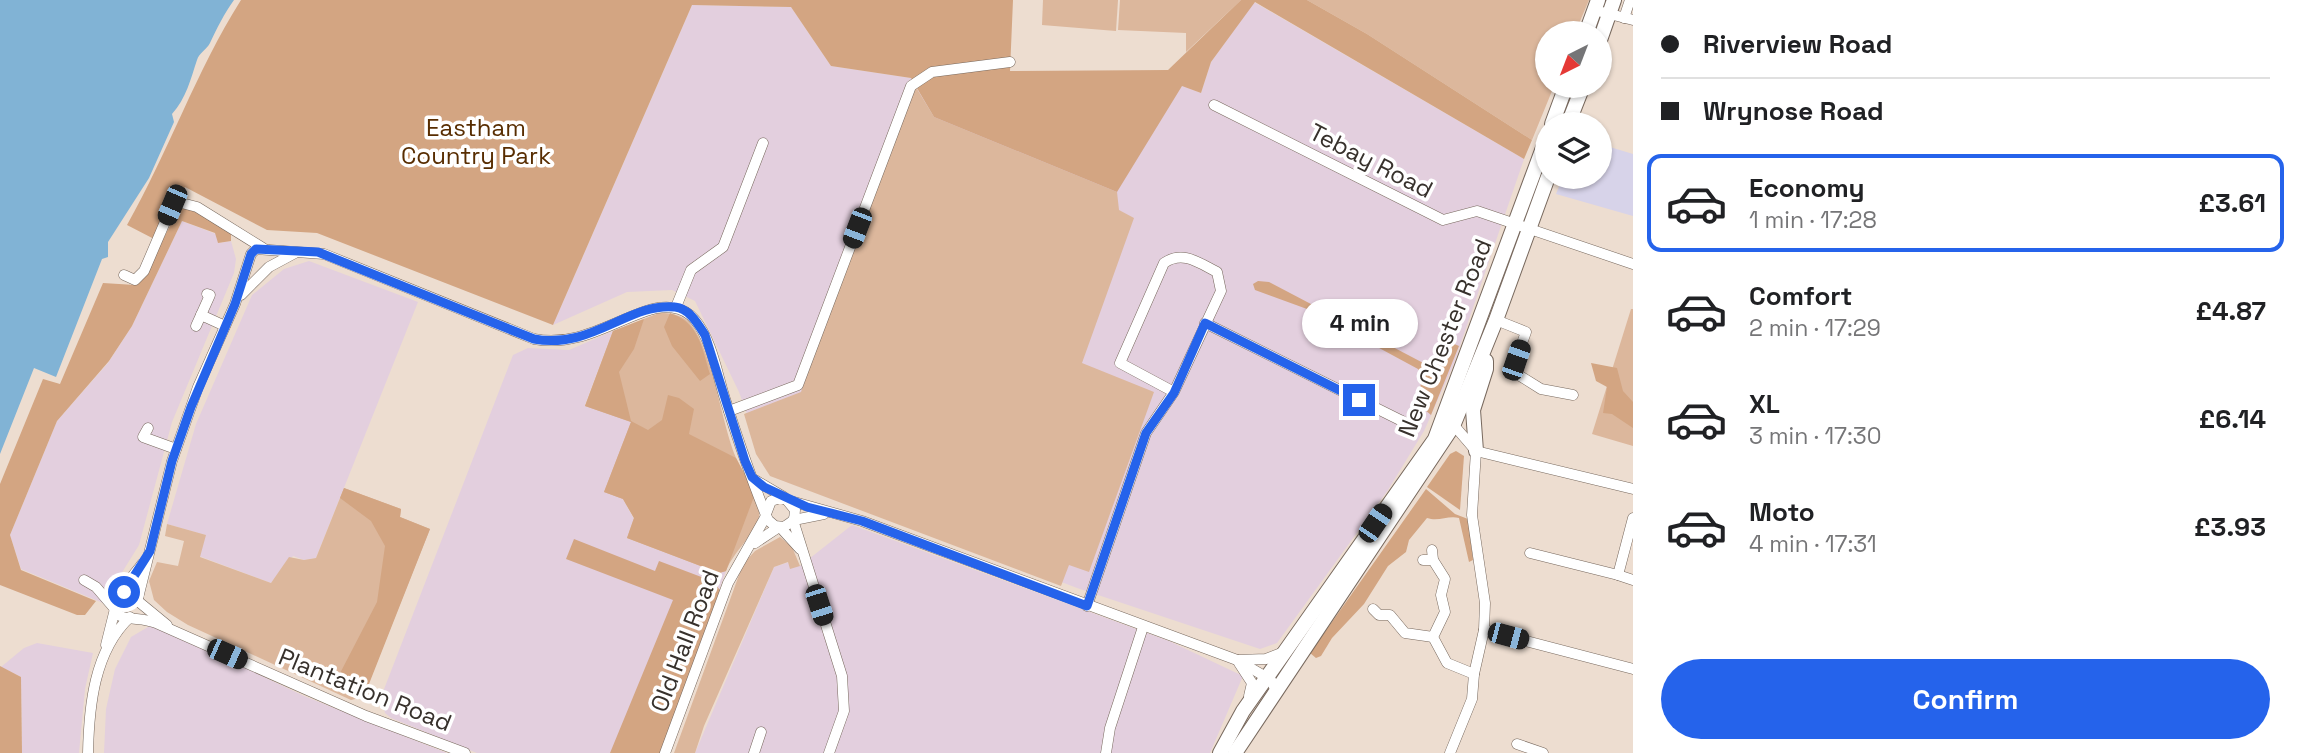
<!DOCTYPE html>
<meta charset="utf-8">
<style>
:root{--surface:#fff;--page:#f2f2f2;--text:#202124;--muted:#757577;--line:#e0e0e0;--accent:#2563eb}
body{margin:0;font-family:"Space Grotesk",sans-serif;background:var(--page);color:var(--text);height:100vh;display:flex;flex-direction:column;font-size:26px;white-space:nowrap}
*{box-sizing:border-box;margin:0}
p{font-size:23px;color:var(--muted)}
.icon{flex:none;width:38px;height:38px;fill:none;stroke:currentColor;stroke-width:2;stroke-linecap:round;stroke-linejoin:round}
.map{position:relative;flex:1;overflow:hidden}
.details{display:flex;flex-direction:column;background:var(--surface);width:665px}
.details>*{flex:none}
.top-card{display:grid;align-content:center;height:154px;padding:0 28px;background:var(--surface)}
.needle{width:46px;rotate:222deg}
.buttons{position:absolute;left:1535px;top:21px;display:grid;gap:14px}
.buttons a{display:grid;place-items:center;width:77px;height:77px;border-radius:50%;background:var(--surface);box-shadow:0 2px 5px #0004;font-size:35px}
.end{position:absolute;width:32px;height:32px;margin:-16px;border:9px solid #2563eb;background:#fff;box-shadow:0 0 0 4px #fff}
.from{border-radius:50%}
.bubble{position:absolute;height:49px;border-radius:24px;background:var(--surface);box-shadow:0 2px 5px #0004;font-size:23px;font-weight:700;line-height:49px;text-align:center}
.car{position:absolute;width:21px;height:42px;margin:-21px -10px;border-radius:9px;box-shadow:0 0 5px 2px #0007;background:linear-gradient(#222 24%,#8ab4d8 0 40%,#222 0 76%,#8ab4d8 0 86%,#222 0)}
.top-card b{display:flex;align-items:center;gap:24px;height:66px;font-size:26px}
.top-card b+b{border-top:2px solid var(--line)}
.top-card i{width:18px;height:18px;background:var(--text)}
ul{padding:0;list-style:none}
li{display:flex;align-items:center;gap:21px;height:98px;margin:0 14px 10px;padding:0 14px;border:4px solid transparent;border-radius:14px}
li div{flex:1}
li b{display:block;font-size:26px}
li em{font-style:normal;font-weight:700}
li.active{border-color:var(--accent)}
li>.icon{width:63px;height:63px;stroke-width:1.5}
.primary-button{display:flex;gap:14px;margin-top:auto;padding:14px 28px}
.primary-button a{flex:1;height:80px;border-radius:42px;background:var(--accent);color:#fff;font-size:28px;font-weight:700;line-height:80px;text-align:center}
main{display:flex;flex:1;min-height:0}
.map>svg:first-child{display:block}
</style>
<main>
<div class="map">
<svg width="1633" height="753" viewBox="0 0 1633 753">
<rect width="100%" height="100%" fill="#edddd0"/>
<g fill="#e3cfde">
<polygon points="1254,2 1524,159 1453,366 1424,431 1388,490 1277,643 1260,649 1077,588 767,469 739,392 695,301 672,290 627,292 553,325 692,5 791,7 831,66 911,78 934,117 1183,86 1201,93 1211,62"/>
<polygon points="182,221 216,234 219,243 231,241 236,259 234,273 172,422 139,545 103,603 21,569 10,535 57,421 108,363 132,326"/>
<polygon points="309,261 418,302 316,558 304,560 293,556 271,583 199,556 205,535 167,524 196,424 252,295 284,269"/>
<polygon points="613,331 585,405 631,421 623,499 634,519 627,538 719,573 726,571 660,753 477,753 391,718 385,713 381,697 513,355 528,348 569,350"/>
<polygon points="852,525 1169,641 1243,676 1210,753 695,753 774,567 789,562 800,566"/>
<polygon points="153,624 304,696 447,753 104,753 106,709 115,669 131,637"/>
<polygon points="37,643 93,653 85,689 79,753 22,753 21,677 1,667 24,648"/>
</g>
<polygon fill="#d7d3e9" points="1600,144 1633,154 1633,216 1556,194 1563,177 1600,177"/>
<g fill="#dcb79c">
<polygon points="1043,0 1118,0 1116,31 1042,25"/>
<polygon points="1120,0 1241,0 1186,52 1186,33 1118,30"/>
<polygon points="1307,0 1589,0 1575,33 1547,33 1547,86 1554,86 1532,140 1367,34"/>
<polygon points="914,84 934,117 1117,192 1119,210 1134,218 1082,363 1154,392 1089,572 1069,565 1061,586 770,476 756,454 744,414 801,392"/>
<polygon points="1631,309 1633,309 1633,446 1592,434"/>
<path d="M659 313C672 313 684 315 692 326 712 351 722 425 736 458 745 477 761 495 759 517 757 532 733 552 726 571L719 573 627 538 634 518 623 499 604 492 631 422 585 406 613 331Z"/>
<polygon points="344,488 401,509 400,517 430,529 363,697 351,700 188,625 167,612 154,600 149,581 157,562 178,566 184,541 165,536 167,524 206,535 200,557 271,583 289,557 304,560 316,558"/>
<polygon points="780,537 792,547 800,566 790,569 788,562 774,567 704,726 695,753 674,753 743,564 755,551"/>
</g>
<g fill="#d3a582">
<path d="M241 0H1013L1010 71 1168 70 1241 0H1307L1367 34 1532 140 1524 159 1255 2 1211 62 1201 93 1182 86 1117 192 934 117 911 78 831 66 791 7 692 5 553 325 317 233 267 230 185 187 156 240 127 225C169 151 196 71 241 0Z"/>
<polygon points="181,204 231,232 231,241 218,243 215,233 182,221 132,326 109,361 57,421 10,535 21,570 96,601 85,615 77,615 0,585 0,484 43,379 60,384 103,283 135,285 149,267"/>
<polygon points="1258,281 1269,282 1429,366 1437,362 1452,343 1459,346 1431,415 1418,404 1422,375 1418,369 1307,309 1255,290 1253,284"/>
<path d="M670 313C699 322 702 348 710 374L700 381 672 346 664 327Z"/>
<polygon points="644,319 634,349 619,372 631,421 648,430 662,420 668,395 679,398 694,409 689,434 736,458 755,494 726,571 719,573 627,538 634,518 623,499 604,492 631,422 585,406 613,331"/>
<polygon points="1591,363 1617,368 1623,391 1633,402 1633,428 1612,414 1603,413 1607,387 1596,381"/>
<polygon points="1456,451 1464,456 1460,510 1427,487 1450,454"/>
<polygon points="344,488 401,509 400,517 430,529 367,689 345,687 337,679 377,602 385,546 371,521 340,498"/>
<path d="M1426 489 1455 514 1468 519 1473 560 1469 562 1459 518C1448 515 1439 522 1427 518L1409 540 1406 552 1388 566 1364 604 1332 638 1321 656 1316 658 1310 653Z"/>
<polygon points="574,539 655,571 659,561 712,581 720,590 660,753 610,753 673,600 566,559"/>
<polygon points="0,666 21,677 22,753 0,753"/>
</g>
<path fill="#81b3d5" d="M0 0H234C224 14 217 28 210 43 207 49 199 53 197 60 191 78 186 99 172 114L174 122 149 178 108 242V257L102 259 56 377 34 368 0 454Z"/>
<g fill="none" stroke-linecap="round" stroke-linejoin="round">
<defs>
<g id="minor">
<polyline points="1594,10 1633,20"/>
<polyline points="1624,18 1630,0"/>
<polyline points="1214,105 1443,220 1477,211 1633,264"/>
<polyline points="124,275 135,280 144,271 174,201 197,207 263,248"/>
<polyline points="241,295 269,267 295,253"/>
<polyline points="676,307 691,270 723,247 763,143"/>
<polyline points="201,315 210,295 207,294"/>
<polyline points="1496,320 1526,332 1516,360 1517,374 1541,389 1573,395"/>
<polyline points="1205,323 1402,421"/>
<polyline points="196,326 201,315 225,326"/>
<polyline points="729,411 798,385 911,86 932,72 1010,62"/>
<polyline points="148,428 143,437 176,449"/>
<polyline points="1476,451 1633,489"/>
<polyline points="755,480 784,497"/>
<polyline points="766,514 771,501 780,498 862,521 1237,660 1271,680 1276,691"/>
<polyline points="793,520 842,676 844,711 829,753"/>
<polyline points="794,520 824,514"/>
<polyline points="780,527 800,549"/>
<polyline points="755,543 779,527"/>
<polyline points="1432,550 1433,560 1445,579 1441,595 1445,612 1433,637 1447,663 1474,674"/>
<polyline points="1530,553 1618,575 1633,518"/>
<polyline points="1423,560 1433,560"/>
<path d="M142 564C135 575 99 610 123 617 134 620 144 618 156 623L366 716 465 753"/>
<polyline points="1618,575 1633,580"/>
<polyline points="84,580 96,587 114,608"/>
<path d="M138 598 172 461 198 387 235 304 251 254 256 249 324 254 534 339C576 347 608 324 646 311 663 305 683 305 695 320 712 340 717 374 725 399 738 440 752 481 768 520L775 526 784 527 794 520 795 510 786 499"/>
<polyline points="139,602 167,625"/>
<path d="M1087 606 1146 433 1174 392 1221 291 1217 272C1199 263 1183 250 1164 263L1120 363 1174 392"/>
<polyline points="1373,609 1379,615 1390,615 1405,633 1433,637"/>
<polyline points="1484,630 1633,669"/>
<polyline points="106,645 115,609"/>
<polyline points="1238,660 1266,659 1284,652"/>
<polyline points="1239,663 1252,683 1249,696"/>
<polyline points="1517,744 1543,753"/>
<path d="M88 753C89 706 94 651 130 617"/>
<polyline points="665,753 728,583 766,516"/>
<polyline points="754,753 761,732"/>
<polyline points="1106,753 1110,728 1143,627"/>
<polyline points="1450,753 1472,699 1474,674 1484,630 1485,603 1472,515 1476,451 1452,423"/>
</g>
<g id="highway">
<polyline points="1586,33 1598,0"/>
<polyline points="1600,40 1614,0"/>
<polyline points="1552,124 1566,86"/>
<polyline points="1568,124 1583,86"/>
<polyline points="1476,451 1473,410 1486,369 1486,361"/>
<polyline points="1220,753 1243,711 1435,439 1547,137"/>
<polyline points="1235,753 1453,426 1496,320 1548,177"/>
</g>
</defs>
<use href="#minor" stroke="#77685d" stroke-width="11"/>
<use href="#highway" stroke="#77685d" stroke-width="16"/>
<use href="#minor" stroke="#fff" stroke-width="10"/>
<use href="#highway" stroke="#fff" stroke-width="14"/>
</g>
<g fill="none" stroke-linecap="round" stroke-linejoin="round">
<path stroke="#2563eb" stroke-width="9" d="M124 592 150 551 172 461 191 407 235 304 251 254 256 249 318 252 534 339C592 350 629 302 675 307 689 308 698 324 705 335L745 461 752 477 764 487 807 507 862 521 1087 606 1146 433 1174 393 1205 323 1359 400"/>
</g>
<g text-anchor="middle" stroke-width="7" stroke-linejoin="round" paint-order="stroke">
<g font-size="24" fill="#582d01" stroke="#fff">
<text x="476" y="136">Eastham<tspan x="476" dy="28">Country Park</tspan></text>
</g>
<g font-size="24" fill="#37312c" stroke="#fff">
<text transform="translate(1371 161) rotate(27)" y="8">Tebay Road</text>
<text transform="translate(1445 338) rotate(-68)" y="8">New Chester Road</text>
<text transform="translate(685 641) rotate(-69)" y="8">Old Hall Road</text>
<text transform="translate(365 690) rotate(22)" y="8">Plantation Road</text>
</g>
</g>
</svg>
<div class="buttons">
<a><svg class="needle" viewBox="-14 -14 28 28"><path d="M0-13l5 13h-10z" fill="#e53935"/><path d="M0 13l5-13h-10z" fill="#757577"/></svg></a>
<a><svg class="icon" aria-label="layers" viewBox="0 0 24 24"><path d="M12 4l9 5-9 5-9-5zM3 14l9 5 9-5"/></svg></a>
</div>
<i class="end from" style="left:124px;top:592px"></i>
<i class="end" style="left:1359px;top:400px"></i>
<div class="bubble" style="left:1302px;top:299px;width:116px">4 min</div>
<i class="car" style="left:172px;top:205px;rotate:203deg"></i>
<i class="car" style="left:857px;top:228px;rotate:201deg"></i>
<i class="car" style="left:1516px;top:360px;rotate:19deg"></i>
<i class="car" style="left:1375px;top:523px;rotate:34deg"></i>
<i class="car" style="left:819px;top:605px;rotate:162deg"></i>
<i class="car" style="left:1508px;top:636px;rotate:105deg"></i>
<i class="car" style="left:227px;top:654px;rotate:114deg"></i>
</div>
<section class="details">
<div class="top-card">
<b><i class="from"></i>Riverview Road</b>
<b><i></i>Wrynose Road</b>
</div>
<ul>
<li class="active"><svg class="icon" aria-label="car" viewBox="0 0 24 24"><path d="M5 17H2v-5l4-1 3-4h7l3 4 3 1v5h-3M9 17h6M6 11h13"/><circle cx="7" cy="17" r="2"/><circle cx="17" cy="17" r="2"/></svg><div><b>Economy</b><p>1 min · 17:28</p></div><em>£3.61</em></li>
<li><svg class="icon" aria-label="car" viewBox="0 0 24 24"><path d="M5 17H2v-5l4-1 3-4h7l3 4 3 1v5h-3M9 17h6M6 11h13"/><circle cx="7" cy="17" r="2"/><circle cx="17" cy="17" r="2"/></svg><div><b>Comfort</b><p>2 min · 17:29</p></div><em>£4.87</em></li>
<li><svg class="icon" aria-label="car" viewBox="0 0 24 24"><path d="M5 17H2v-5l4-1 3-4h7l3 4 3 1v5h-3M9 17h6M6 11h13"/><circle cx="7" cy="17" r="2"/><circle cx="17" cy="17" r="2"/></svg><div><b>XL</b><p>3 min · 17:30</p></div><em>£6.14</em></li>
<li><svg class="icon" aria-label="car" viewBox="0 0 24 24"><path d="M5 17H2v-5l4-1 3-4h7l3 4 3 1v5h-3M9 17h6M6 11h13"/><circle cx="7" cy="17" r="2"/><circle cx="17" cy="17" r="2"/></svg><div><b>Moto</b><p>4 min · 17:31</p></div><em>£3.93</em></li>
</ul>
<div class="primary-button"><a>Confirm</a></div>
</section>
</main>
